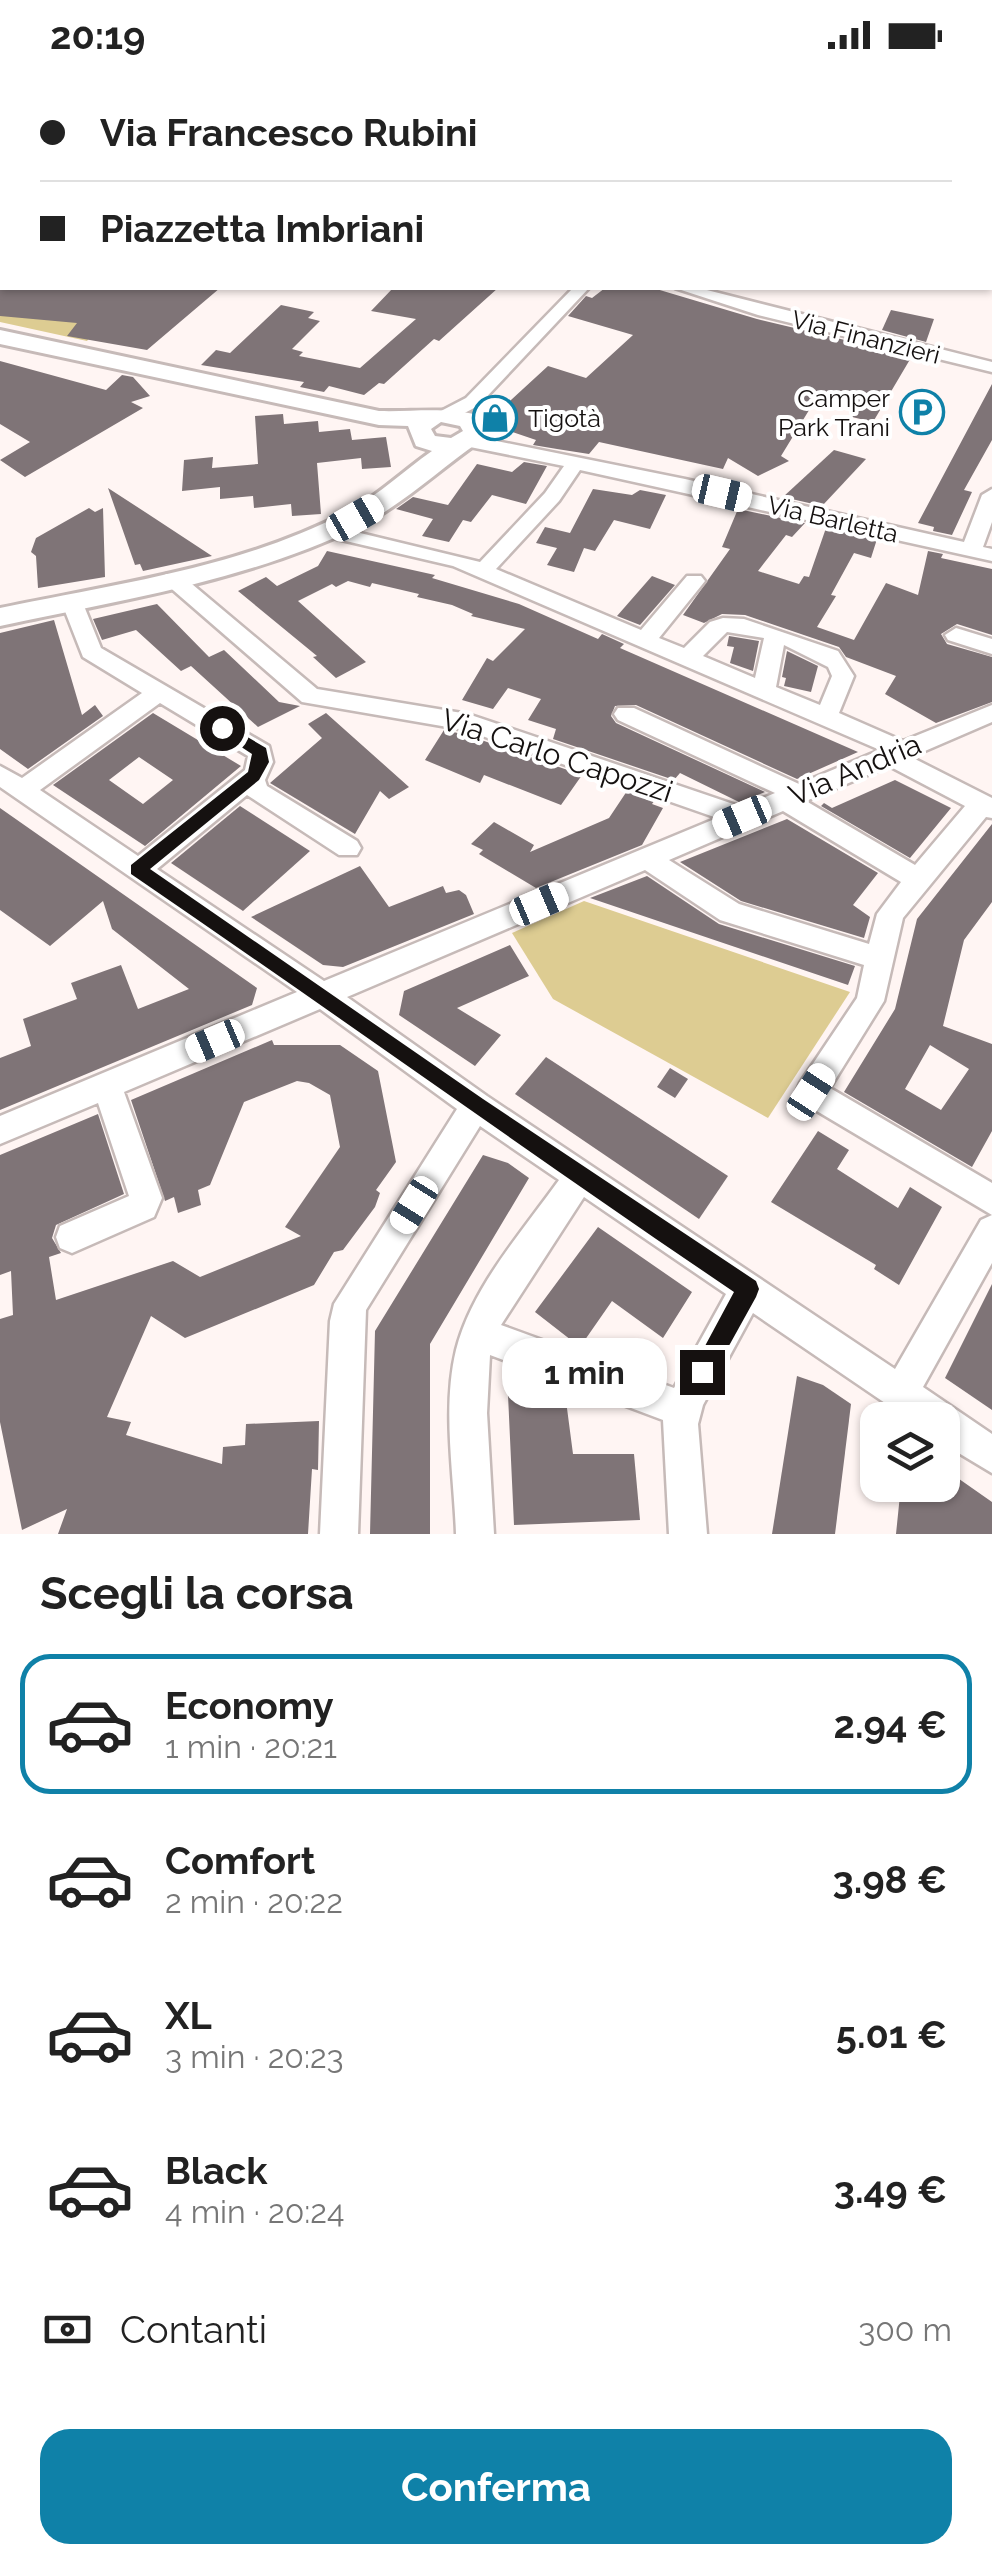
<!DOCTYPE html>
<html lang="it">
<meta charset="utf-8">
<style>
:root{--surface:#fff;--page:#f6f6f6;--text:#222;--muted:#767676;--line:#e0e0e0;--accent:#0f81a8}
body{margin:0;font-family:Raleway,sans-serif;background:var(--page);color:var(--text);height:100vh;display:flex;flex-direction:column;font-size:38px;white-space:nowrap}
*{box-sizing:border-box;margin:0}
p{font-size:32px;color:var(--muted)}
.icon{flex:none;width:55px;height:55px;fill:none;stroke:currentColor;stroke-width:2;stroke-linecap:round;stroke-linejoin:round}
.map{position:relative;height:1464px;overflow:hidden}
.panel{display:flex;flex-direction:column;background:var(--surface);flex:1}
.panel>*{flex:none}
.banner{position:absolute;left:0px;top:0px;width:992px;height:220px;box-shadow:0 2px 8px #0004;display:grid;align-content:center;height:220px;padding:0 40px;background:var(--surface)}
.controls{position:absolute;left:860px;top:1332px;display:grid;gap:20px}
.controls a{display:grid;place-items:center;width:100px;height:100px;border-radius:20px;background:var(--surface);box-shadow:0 2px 8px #0004;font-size:50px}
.end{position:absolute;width:45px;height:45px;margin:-22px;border:12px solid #151110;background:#fff;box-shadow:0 0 0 5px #fff}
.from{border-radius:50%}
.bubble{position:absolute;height:70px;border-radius:30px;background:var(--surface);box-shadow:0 2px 8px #0004;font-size:32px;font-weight:700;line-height:70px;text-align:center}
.car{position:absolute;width:30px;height:60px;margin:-30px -15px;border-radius:12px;box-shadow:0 0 8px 2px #0007;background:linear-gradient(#fff 24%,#345 0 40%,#fff 0 76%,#345 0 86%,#fff 0)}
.banner b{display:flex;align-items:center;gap:35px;height:95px;font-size:38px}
.banner b+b{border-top:2px solid var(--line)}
.banner i{width:25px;height:25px;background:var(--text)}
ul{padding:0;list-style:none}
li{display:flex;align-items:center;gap:30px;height:140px;margin:0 20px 15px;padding:0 20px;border:5px solid transparent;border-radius:30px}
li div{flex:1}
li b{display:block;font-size:38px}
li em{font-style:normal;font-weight:700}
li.selected{border-color:var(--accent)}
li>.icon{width:90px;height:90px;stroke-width:1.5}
h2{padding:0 40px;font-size:45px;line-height:120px}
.pay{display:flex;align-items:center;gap:25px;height:110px;padding:0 40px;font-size:38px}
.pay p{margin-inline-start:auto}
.primary-button{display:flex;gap:20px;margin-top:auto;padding:20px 40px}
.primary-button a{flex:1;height:115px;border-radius:30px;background:var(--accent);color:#fff;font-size:40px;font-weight:700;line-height:115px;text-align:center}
.status{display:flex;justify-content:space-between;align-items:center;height:70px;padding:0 50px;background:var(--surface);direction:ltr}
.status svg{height:28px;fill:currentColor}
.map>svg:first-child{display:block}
</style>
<div class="status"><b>20:19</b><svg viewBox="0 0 49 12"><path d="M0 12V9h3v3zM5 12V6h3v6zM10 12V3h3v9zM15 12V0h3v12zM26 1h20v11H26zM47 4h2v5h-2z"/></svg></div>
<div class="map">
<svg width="992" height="1464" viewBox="0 0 992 1464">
<rect width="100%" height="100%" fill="#fff5f3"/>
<g fill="#ddcc92">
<polygon points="0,70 2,218 128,218 87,271 0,252"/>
<polygon points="584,831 850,922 768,1048 553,929 512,863"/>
</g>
<polygon fill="#de9fe0" stroke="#a274a2" stroke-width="2.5" points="258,0 992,0 992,115 990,2"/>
<g fill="#7f7477" fill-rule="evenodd">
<polygon points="0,218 220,218 147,280 67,266 77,253 0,246"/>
<polygon points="393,218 498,218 439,271 434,269 384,314 379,313 364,325 329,316 324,322 300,317 304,312 201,295 216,280 230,283 281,235 314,242 308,248 320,251 292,279 303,282 299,286 360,298 416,249 371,241"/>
<polygon points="605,218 653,218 757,249 912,286 873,352 852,347 855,342 814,332 781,386 789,391 758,406 728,388 723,399 599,372 589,384 557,379 533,375 536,370 486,353 548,296 586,308 633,265 568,246 586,226 592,228"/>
<polygon points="891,240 934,249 926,272 882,260"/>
<polygon points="0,291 106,320 122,305 133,307 150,326 131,332 143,338 25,407 0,390 30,372 0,354"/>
<polygon points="992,314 992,370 964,420 972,422 952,465 933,461 934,457 918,453"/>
<polygon points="283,344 284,354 318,351 319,362 350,359 352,370 386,367 391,397 362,399 361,388 317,393 321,444 292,446 291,434 254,438 253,426 220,429 220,417 182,421 184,390 213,387 212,398 258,394 255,346"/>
<polygon points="834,380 866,389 822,436 783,427"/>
<polygon points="524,392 547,396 526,434 492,425 471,452 463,450 449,472 422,466 433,449 396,439 413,427 448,435 477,394 512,402"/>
<polygon points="108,418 145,442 212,486 143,501 140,494 135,495"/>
<polygon points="593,419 632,425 640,420 666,425 650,459 614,450 595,481 584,478 574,502 547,495 557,478 536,473 545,457 570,463"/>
<polygon points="89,438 95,442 103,438 105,507 38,518 36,486 31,482 36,468"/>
<polygon points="738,439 805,453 792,467 786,465 758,501 799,514 804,506 809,507 826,458 877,469 871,488 854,483 831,525 836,526 817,557 854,570 886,513 918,525 928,481 943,484 941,488 992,499 992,565 957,554 941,564 947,574 992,587 992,632 936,653 885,624 896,606 846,587 839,577 745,545 722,544 704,553 683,545 730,479 722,477"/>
<polygon points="327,481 435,505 432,508 519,534 598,569 602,564 624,574 620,578 858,682 797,709 636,635 615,636 611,646 616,653 765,722 739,732 680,703 674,710 553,669 556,659 528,650 541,629 508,618 493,639 462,630 487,588 493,591 525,559 471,546 473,544 452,535 417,527 419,524 372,513 370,517 348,511 336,517 332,514 298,531 366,592 336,608 313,587 317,586 238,521 266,507 277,516 318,496"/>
<polygon points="652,506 675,515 640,555 617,546"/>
<polygon points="157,534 209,587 224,580 279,632 300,636 258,657 191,596 181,601 136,560 102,570 93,549"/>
<polygon points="54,550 82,645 95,635 103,646 28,699 0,679 0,563"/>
<polygon points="729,566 759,571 753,601 730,593 734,577 727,576"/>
<polygon points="787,581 818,596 811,622 784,616 786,608 782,607"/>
<path d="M153 643 241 696 145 776 53 715ZM139 687 173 710 143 734 109 710Z"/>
<polygon points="326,643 409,717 389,729 380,721 355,764 270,713 322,668 308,654"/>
<polygon points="444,660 467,665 582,705 561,735 484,705 480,713 425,690"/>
<polygon points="895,710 951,738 910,788 821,736 824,733 832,738"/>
<polygon points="627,721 655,730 652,734 663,738 642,775 536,818 479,784 483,780 471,774 494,752 534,775 530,782 609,748"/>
<polygon points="240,736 310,781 243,841 171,793"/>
<polygon points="0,738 257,918 252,935 0,1040 0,988 31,976 23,949 77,929 71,913 121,895 138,939 189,919 112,859 103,831 50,876 0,840"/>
<polygon points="787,749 878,803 853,835 870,847 864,868 741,831 680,792"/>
<path d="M992 754V832L964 870 943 956 992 974V1061L972 1097 844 1022 895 939 917 849ZM930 975 969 999 941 1040 905 1019Z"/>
<polygon points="360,796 389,837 443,816 446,823 459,820 466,825 474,844 343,897 323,895 251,847"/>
<polygon points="647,806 719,854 855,896 848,915 590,828"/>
<polygon points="510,875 529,906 457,938 501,965 475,996 399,945 404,921"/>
<polygon points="272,970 274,975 340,975 378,1001 396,1092 376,1120 380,1123 375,1137 343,1180 334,1182 314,1215 185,1268 151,1246 107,1347 131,1352 126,1365 222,1394 223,1377 245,1375 246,1354 319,1351 318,1400 312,1399 308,1464 58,1464 67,1439 22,1460 0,1352 0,1249 13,1245 11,1201 0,1205 0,1085 98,1044 124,1124 56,1155 52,1168 61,1183 49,1187 56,1230 173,1191 200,1207 301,1166 285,1157 340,1077 330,1025 309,1013 297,1011 244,1032 210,1115 198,1120 201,1135 178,1143 174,1127 165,1131 131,1030"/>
<polygon points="546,987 728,1106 699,1149 515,1024"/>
<polygon points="670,998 688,1009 675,1028 657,1017"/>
<polygon points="818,1061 849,1080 837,1099 898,1138 910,1117 942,1137 899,1215 874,1199 876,1195 771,1132"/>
<polygon points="483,1085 508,1093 529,1108 430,1274 430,1464 370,1464 375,1261"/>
<polygon points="598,1157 692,1222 663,1268 612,1231 580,1277 535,1242"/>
<polygon points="992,1214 992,1340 945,1308"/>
<polygon points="797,1306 823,1315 851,1334 835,1464 772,1464"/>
<polygon points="565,1323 573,1384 634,1384 640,1450 514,1455 508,1325"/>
<polygon points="942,1397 992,1432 992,1464 896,1464 901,1415 942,1415"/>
</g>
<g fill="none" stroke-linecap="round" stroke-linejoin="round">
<defs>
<g id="minor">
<polygon points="0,61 2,62 2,70 0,70"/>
<polygon points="573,218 589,218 478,336 453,349 441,349 441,341 466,328"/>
<polygon points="675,218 699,218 992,292 992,302 758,245"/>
<path d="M467 365 685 409 964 472 982 425 992 419V452L983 477 992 479V491L580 400 559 431 496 499 641 560 687 506H701L705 511 701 516 659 568 684 578 710 552 723 548 744 549 838 581 854 606 839 643 903 671 992 635V652L911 687 992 728V748L986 747 903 848 884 931 830 1018 992 1113V1145L800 1031 796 1022 800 1013 857 928 864 895 720 850 645 800 347 927 487 1026 895 1299 981 1150 992 1145V1193L923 1317 992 1364V1403L942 1373V1350H910L753 1243 703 1335 698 1354 707 1464H669L663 1350 490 1285 487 1343 494 1464H456C454 1405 442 1338 456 1280 472 1217 522 1162 559 1110L480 1056 366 1240 358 1464H320L330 1251 334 1234 457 1039 320 939 124 1022 162 1128 154 1147 72 1183 60 1178 56 1167 60 1156 129 1126 98 1033 0 1074V1046L297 922 0 717V696L22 708 142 623 83 587 61 531 64 526H80L101 578 269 676 273 692 265 710 267 716 357 771 361 778 357 785H339L247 725 157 799 324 911 717 748 465 660 302 632 166 514 162 509 166 504H180L317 619 468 644 742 737 775 723 618 650 614 644 618 638H634L799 714 880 680 453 496 320 465 317 461 327 455 480 492 545 423 564 396 460 375 458 371ZM727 562 764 568 755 608 703 586ZM784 575 828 597 832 606 820 635 776 617ZM160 633 248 686 245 700 138 786 40 720ZM889 696 965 736 915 795 806 731ZM783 741 901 812 877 844 869 874 739 834 669 790ZM584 1127 726 1224 674 1318 501 1255Z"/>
<polygon points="956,558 992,569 992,584 948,570 945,565"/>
</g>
<path id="major" d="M0 260 379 341C413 342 444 337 477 345L487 362 479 372C440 399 402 435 360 456 248 511 121 530 0 556V538C116 514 238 498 345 443 377 427 403 401 432 381L416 376 408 356 379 355 0 274ZM441 352 460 356 463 361 451 368 435 366 431 359Z"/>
</defs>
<use href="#minor" stroke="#c6bab8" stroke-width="5"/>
<use href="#major" stroke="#c6bab8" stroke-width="6"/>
<use href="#minor" fill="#fff" fill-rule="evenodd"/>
<use href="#major" fill="#fff" fill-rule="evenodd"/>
</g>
<path fill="#151110" d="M222 652 266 678 269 692 259 710 150 799 483 1029 756 1211 759 1219 756 1227 710 1310 702 1313 694 1310 691 1302 734 1222C532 1085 333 942 131 804V795L248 702 252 684 217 661V654Z"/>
<defs>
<symbol id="parking-ring" viewBox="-11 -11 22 22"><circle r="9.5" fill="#fff" stroke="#0f81a8" stroke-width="1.5"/><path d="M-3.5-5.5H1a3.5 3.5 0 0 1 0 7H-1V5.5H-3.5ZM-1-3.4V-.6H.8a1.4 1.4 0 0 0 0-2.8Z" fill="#0f81a8"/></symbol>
<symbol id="shop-ring" viewBox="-11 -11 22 22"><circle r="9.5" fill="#fff" stroke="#0f81a8" stroke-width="1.5"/><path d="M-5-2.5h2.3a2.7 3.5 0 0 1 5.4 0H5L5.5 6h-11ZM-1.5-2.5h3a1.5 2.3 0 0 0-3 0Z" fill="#0f81a8"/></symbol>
</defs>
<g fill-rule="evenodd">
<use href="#parking-ring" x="897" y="317" width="50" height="50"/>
<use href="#shop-ring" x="470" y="323" width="50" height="50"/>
</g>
<g text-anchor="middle" stroke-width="8" stroke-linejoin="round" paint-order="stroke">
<g font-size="25" fill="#151110" stroke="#fff">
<text transform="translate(866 267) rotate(14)" y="9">Via Finanzieri</text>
<text transform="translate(833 449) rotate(13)" y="9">Via Barletta</text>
</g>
<g font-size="25" fill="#151110" stroke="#fff" text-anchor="end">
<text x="890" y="337">Camper<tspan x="890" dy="29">Park Trani</tspan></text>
<text x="528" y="357" text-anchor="start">Tigotà</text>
</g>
<g font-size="30" fill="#151110" stroke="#fff">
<text transform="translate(557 686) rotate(18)" y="10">Via Carlo Capozzi</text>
<text transform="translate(855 700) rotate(-23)" y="10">Via Andria</text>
</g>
</g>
</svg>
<div class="controls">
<a><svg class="icon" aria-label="layers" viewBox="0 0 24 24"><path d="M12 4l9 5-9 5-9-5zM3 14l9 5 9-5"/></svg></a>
</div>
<i class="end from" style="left:222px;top:658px"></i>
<i class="end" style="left:702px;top:1302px"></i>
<div class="bubble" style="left:502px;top:1268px;width:165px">1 min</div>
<i class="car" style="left:722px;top:423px;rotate:103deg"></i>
<i class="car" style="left:355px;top:448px;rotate:60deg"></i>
<i class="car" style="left:742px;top:747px;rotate:247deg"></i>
<i class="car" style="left:539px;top:834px;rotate:67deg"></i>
<i class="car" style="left:215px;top:971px;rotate:247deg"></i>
<i class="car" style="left:811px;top:1022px;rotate:33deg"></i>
<i class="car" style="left:414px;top:1135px;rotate:212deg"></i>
<div class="banner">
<b><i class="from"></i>Via Francesco Rubini</b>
<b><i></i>Piazzetta Imbriani</b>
</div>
</div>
<section class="panel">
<h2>Scegli la corsa</h2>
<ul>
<li class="selected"><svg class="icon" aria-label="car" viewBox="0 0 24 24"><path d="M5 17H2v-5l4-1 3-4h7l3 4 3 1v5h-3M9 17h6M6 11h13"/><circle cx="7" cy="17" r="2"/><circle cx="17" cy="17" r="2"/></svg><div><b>Economy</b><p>1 min · 20:21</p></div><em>2.94 €</em></li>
<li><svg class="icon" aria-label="car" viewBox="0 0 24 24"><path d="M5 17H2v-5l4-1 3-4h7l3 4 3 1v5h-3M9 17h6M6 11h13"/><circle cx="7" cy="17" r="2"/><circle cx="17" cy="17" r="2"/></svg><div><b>Comfort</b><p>2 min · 20:22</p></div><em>3.98 €</em></li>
<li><svg class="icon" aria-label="car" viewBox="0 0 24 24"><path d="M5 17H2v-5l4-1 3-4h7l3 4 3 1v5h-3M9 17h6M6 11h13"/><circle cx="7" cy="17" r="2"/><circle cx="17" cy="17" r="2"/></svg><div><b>XL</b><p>3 min · 20:23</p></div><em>5.01 €</em></li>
<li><svg class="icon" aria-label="car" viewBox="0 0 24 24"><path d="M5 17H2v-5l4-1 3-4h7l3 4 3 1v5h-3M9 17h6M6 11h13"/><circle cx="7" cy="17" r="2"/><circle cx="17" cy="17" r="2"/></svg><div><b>Black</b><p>4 min · 20:24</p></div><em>3.49 €</em></li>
</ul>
<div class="pay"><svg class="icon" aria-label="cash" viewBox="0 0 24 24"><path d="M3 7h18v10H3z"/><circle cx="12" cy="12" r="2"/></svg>Contanti<p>300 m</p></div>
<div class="primary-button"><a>Conferma</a></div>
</section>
